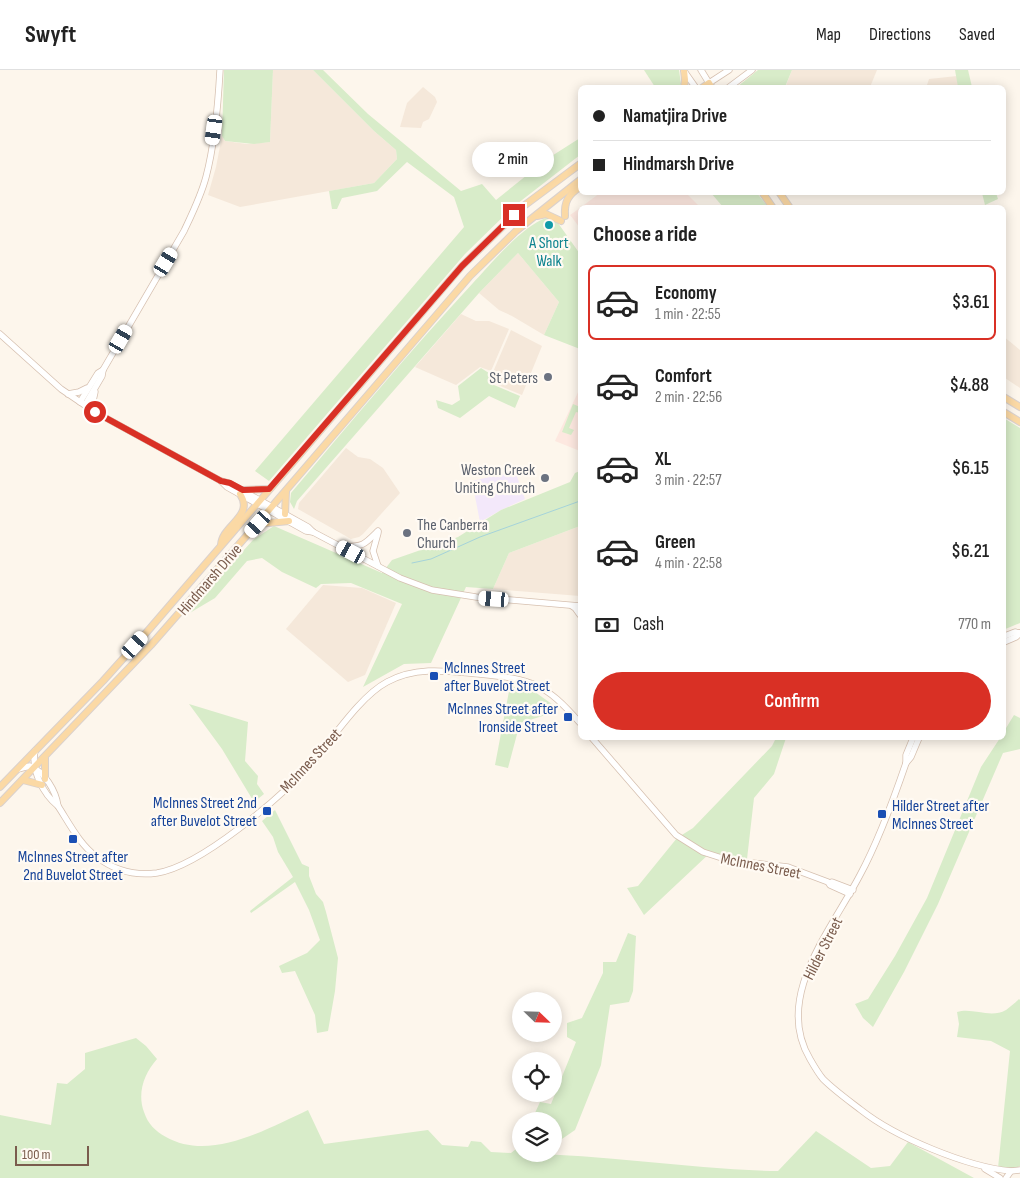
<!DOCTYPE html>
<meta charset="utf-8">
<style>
:root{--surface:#fff;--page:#f2f2f2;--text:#222;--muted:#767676;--line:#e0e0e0;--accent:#d93025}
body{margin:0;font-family:"Sofia Sans Condensed",sans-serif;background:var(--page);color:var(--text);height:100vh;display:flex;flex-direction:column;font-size:19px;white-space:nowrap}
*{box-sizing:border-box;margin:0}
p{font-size:16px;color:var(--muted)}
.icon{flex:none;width:28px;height:28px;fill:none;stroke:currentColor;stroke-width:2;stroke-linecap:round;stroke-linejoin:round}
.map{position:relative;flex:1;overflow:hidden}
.sheet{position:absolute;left:578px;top:135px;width:428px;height:535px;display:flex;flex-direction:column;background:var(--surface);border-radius:8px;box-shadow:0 2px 12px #0003}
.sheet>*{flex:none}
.banner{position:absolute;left:578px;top:15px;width:428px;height:110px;border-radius:8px;box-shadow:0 2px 12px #0003;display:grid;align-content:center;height:110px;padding:0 15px;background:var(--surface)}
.needle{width:32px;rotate:113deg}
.buttons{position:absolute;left:512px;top:922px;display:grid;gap:10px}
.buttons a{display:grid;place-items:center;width:50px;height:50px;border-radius:50%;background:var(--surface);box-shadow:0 2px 12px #0003;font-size:25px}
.scale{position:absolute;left:15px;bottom:12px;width:74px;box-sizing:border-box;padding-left:5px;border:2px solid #7a5c4d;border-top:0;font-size:14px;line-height:18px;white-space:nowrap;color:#7a5c4d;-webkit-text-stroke:4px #fffaf3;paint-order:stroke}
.end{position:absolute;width:22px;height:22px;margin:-11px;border:6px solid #d93025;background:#fff;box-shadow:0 0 0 2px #fff}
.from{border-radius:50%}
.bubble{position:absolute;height:35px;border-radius:18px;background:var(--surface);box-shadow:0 2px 12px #0003;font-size:16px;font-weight:600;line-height:35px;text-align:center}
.car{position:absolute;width:15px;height:30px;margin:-15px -8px;border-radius:6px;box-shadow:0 0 4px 1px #0007;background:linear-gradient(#fff 24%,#345 0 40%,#fff 0 76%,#345 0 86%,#fff 0)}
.banner b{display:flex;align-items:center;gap:18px;height:48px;font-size:19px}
.banner b+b{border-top:1px solid var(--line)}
.banner i{width:12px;height:12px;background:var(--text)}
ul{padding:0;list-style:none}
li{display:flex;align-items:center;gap:15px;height:75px;margin:0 10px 8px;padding:0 5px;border:2px solid transparent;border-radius:8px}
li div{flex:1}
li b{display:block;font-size:19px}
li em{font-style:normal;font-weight:600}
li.selected{border-color:var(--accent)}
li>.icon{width:45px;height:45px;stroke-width:1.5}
h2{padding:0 15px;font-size:22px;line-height:60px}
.pay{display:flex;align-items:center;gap:12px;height:55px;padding:0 15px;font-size:19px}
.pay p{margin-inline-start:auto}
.cta{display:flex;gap:10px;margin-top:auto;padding:10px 15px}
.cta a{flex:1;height:58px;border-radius:30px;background:var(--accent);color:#fff;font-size:20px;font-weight:600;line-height:58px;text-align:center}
header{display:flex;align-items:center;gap:30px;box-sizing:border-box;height:70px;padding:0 25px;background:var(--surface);border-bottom:1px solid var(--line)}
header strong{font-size:24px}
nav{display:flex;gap:28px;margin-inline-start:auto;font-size:18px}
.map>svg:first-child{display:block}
</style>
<header>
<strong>Swyft</strong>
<nav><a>Map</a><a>Directions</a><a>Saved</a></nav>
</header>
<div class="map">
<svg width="1020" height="1108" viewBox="0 0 1020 1108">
<rect width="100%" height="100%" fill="#fdf6ec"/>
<g fill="#f5e8da">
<polygon points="273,0 313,0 374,61 396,80 397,89 374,113 240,137 208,125 216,97 222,66 225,71 247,74 270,72"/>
<polygon points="792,0 877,0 870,17 785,18"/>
<polygon points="957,6 960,18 926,18 929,9"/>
<polygon points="423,17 435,27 437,32 429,49 423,52 421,58 400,57 407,33"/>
<polygon points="518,183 559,232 544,265 512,246 499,240 479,223"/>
<polygon points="461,244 476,251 489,251 509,259 491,301 480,297 456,315 415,297"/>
<polygon points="511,260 542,276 522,325 498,315 493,302"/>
<polygon points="1003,266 1020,280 1020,318 1005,308 1003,302"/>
<polygon points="346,378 358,387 370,389 383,398 400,423 363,464 359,467 351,469 298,439 299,433"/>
<polygon points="580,456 580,526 493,519 509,483"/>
<polygon points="323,515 362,518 396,533 365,605 348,612 286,559"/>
</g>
<g fill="#fde8e0">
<polygon points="686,123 700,137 580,138 600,123"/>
<polygon points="580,138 580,158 570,145"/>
<polygon points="580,318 580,381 555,371"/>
</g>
<polygon fill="#f3e8fa" points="515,401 525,429 501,440 480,452 472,411"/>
<g fill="#d8ecc9">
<polygon points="224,0 273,0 270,72 254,74 225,71 222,66"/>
<polygon points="313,0 323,0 368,44 461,121 482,114 496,130 547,89 580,68 580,85 513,137 465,184 269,411 255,401 464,157 454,127 407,92 377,121 342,128 337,139 332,139 329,121 374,113 397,89 396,80 374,61"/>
<polygon points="644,0 679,0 681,14 679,17 655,17"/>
<polygon points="758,0 792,0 785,17 737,17"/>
<polygon points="955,0 968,0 972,17 958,17"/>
<polygon points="711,123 757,123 768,137 723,137"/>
<polygon points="982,123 996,123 998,129 985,135"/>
<path d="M546 148 550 149 558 153 580 184V279L544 265 559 232 518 183 479 223 297 431 294 439 290 432 291 423C351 352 410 281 473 213 490 195 522 156 546 148Z"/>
<polygon points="481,298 492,305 494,315 520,326 515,338 489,326 460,348 438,338 436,330 452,335 460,330 458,316"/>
<polygon points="573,334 580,337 580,343 576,342 569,358 574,360 571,365 562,362"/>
<polygon points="1002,347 1020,358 1020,553 1003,560"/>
<polygon points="580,401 580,456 509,483 493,519 466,517 431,593 404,594 363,617 402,534 351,513 321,514 316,518 282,502 262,488 247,491 215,528 183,547 253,470 274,456 382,503 392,490 458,467 501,440 570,412 575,403"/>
<polygon points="510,616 535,622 556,637 549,644 520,653 508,698 495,695"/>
<polygon points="189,634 248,652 245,691 258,706 257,714 264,724 254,732 222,679"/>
<polygon points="1014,645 1020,648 1020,679 1003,683 938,834 904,902 873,957 863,948 855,934 868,929 895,886 927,828 981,697 1000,668 1002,668 1003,663"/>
<polygon points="776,668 786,668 774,704 754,728 747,789 728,787 711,782 644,845 627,818 638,816 677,768 693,758 772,676"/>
<polygon points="275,740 302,794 309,797 309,806 316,824 323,832 326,842 338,888 335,921 328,961 317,963 315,945 295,901 282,903 279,896 307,883 320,870 309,840 295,812 251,843 250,841 293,807 278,782 273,767 262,751"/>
<polygon points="628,863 636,866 633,921 629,932 610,935 601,995 575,1060 559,1071 554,1065 554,1051 542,1051 535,1043 540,1032 551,1034 576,972 567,967 567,953 582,948 603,903 603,892 616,892"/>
<path d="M1019 929 1020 930V1096L1008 1101 998 1098 1010 981 991 971 957 967 959 954 957 942C973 937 990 949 1006 940 1010 937 1015 933 1019 929Z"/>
<path d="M136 968 146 976 157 989C144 1004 137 1023 144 1042 148 1054 155 1061 166 1067 210 1092 267 1059 308 1040L324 1074 428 1060 442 1075 468 1077 471 1071 481 1072 491 1082 511 1083 521 1075V1084C607 1084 693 1100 778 1101L816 1061 871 1098 890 1096 908 1072 974 1108H0V1045L51 1055 57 1013 67 1014 85 999V983Z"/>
</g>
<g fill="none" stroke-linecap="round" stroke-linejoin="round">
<polyline stroke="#a5d3da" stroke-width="1" points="412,493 431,489 480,467 580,431"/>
<defs>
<g id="secondary">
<polyline points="701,0 709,13 729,0"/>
<polyline points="684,1 696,18"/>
<polyline points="728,18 752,0"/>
<polyline points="0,264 61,319 95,342 221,411 227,417 306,461 313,462"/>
<polyline points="95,322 93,331 95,342"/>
<polyline points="68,324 79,322 87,318"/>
<polyline points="80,332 98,303 103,300"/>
<path d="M85 335 102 306 103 300 184 161C192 144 201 126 206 107 215 73 218 36 220 0"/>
<polyline points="221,411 229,413 308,457 313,462 400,508 432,520 476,527 580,536"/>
<polyline points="378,463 373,481 378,496"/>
<path d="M344 477C364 476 364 475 378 461"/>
<polyline points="572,536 575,538 580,545"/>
<polyline points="1002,567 1015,562 1020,563"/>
<polyline points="1002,573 1016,567 1020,563"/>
<polyline points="592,668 676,765 703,782 728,790 788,797 828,812 830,815 850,824"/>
<path d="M913 668 906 685V693C893 731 879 770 860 805 832 859 773 927 810 989 814 996 818 1003 823 1009 834 1020 848 1030 861 1040 895 1067 967 1097 1011 1101"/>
<path d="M35 681C31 700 43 724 58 736 69 753 80 775 97 787 114 800 135 806 157 803 201 796 280 728 310 695 332 670 359 627 387 612 416 596 448 601 479 604 532 609 545 613 580 653"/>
<polyline points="906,693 911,687 919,668"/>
<path d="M18 699 30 696C44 701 56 721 58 736"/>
<polyline points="832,812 853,820"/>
<polyline points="985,1099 1000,1108"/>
<polyline points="1006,1108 1011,1101 1020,1100"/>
</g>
<g id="primary">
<polyline points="684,0 685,10 684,18"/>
<polyline points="702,18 709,13 712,18"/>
<polyline points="762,122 773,138"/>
<polyline points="779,122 790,138"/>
<polyline points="537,146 546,144 561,151"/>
<path d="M565 146C564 132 568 125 580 117"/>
<polyline points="1002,326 1020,337"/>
<polyline points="1002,341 1020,352"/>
<polyline points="243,420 269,419"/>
<polyline points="285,444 286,421"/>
<polyline points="258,454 289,451"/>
<path d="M221 475C222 455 255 446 240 424"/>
<polyline points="45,688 45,709"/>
<polyline points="23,710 42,715"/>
<polyline points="0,717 103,611 146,563 462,196 525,135 580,94"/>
<polyline points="0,733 151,575 269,440 470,206 516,161 580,110"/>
</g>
</defs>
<use href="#secondary" stroke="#d6c0b0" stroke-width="7"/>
<use href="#primary" stroke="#dad1cd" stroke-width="8"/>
<use href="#secondary" stroke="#fff" stroke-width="5.5"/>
<use href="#primary" stroke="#fbd9a5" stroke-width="6"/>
</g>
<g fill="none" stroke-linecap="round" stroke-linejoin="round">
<polyline stroke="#d93025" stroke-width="6" points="95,342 221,411 230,413 243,420 269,419 462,196 514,145"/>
</g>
<circle fill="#0f9aa8" stroke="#fffaf3" stroke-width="2" cx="549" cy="155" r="5"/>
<g fill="#6b7280" stroke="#fffaf3" stroke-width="2">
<circle cx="548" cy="307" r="5"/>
<circle cx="545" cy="408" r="5"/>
<circle cx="407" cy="463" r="5"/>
</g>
<g fill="#1a4fb4" stroke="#fffaf3" stroke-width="2">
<rect x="429" y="601" width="10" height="10" rx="2.5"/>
<rect x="563" y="642" width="10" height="10" rx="2.5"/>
<rect x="262" y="736" width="10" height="10" rx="2.5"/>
<rect x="877" y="739" width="10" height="10" rx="2.5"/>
<rect x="68" y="764" width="10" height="10" rx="2.5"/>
</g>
<g text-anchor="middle" stroke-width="4.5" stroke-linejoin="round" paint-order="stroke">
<g font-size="16" fill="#0d838f" stroke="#fffaf3">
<text x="549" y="178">A Short<tspan x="549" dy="18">Walk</tspan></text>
</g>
<g font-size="16" fill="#5b616d" stroke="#fffaf3" text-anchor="end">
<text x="538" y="313">St Peters</text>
<text x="535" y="405">Weston Creek<tspan x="535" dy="18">Uniting Church</tspan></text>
<text x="417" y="460" text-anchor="start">The Canberra<tspan x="417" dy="18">Church</tspan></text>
</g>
<g font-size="16" fill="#7a5c4d" stroke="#fffaf3">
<text transform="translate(209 509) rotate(-49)" y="6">Hindmarsh Drive</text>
<text transform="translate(310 690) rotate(-47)" y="6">McInnes Street</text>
<text transform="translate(761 795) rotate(11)" y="6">McInnes Street</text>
<text transform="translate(822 878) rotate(-63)" y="6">Hilder Street</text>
</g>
<g font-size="16" fill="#164399" stroke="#fffaf3" text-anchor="start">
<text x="444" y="603">McInnes Street<tspan x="444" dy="18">after Buvelot Street</tspan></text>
<text x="558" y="644" text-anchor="end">McInnes Street after<tspan x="558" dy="18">Ironside Street</tspan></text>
<text x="257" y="738" text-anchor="end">McInnes Street 2nd<tspan x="257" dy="18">after Buvelot Street</tspan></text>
<text x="892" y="741">Hilder Street after<tspan x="892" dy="18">McInnes Street</tspan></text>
<text x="73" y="792" text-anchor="middle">McInnes Street after<tspan x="73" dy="18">2nd Buvelot Street</tspan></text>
</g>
</g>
</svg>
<div class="buttons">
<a><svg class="needle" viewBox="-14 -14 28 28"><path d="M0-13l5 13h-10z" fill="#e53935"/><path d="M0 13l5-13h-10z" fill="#767676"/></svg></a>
<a><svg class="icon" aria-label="locate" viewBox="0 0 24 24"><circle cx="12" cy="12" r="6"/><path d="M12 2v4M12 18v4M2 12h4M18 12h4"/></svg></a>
<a><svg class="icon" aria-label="layers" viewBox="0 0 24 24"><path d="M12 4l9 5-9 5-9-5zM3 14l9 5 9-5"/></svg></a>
</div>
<div class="scale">100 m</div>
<i class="end from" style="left:95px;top:342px"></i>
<i class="end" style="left:514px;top:145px"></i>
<div class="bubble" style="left:472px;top:72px;width:82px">2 min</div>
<i class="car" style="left:214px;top:60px;rotate:188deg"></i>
<i class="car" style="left:166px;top:192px;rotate:31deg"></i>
<i class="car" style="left:121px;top:269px;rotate:30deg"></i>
<i class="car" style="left:258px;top:454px;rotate:222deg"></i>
<i class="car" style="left:351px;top:482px;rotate:298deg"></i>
<i class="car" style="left:494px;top:529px;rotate:274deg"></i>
<i class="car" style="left:135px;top:575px;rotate:42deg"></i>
<div class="banner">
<b><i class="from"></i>Namatjira Drive</b>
<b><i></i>Hindmarsh Drive</b>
</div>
<section class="sheet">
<h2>Choose a ride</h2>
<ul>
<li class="selected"><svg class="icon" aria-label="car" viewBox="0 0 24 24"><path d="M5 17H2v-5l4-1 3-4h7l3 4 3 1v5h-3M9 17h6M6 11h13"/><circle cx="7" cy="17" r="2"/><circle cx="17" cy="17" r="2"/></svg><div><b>Economy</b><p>1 min · 22:55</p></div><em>$3.61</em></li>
<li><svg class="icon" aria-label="car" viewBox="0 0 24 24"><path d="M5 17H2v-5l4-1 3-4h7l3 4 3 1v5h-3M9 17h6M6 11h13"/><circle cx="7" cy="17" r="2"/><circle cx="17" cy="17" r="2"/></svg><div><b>Comfort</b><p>2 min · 22:56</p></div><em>$4.88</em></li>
<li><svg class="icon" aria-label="car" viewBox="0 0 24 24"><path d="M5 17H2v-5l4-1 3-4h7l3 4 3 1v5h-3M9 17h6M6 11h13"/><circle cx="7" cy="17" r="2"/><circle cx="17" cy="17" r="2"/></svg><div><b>XL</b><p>3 min · 22:57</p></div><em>$6.15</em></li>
<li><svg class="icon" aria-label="car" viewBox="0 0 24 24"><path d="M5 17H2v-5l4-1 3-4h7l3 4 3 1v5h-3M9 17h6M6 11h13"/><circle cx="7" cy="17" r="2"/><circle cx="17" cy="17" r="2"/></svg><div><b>Green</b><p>4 min · 22:58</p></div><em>$6.21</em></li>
</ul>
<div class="pay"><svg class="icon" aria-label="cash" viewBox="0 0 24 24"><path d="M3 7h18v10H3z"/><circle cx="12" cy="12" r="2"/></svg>Cash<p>770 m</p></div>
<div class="cta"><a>Confirm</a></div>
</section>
</div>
